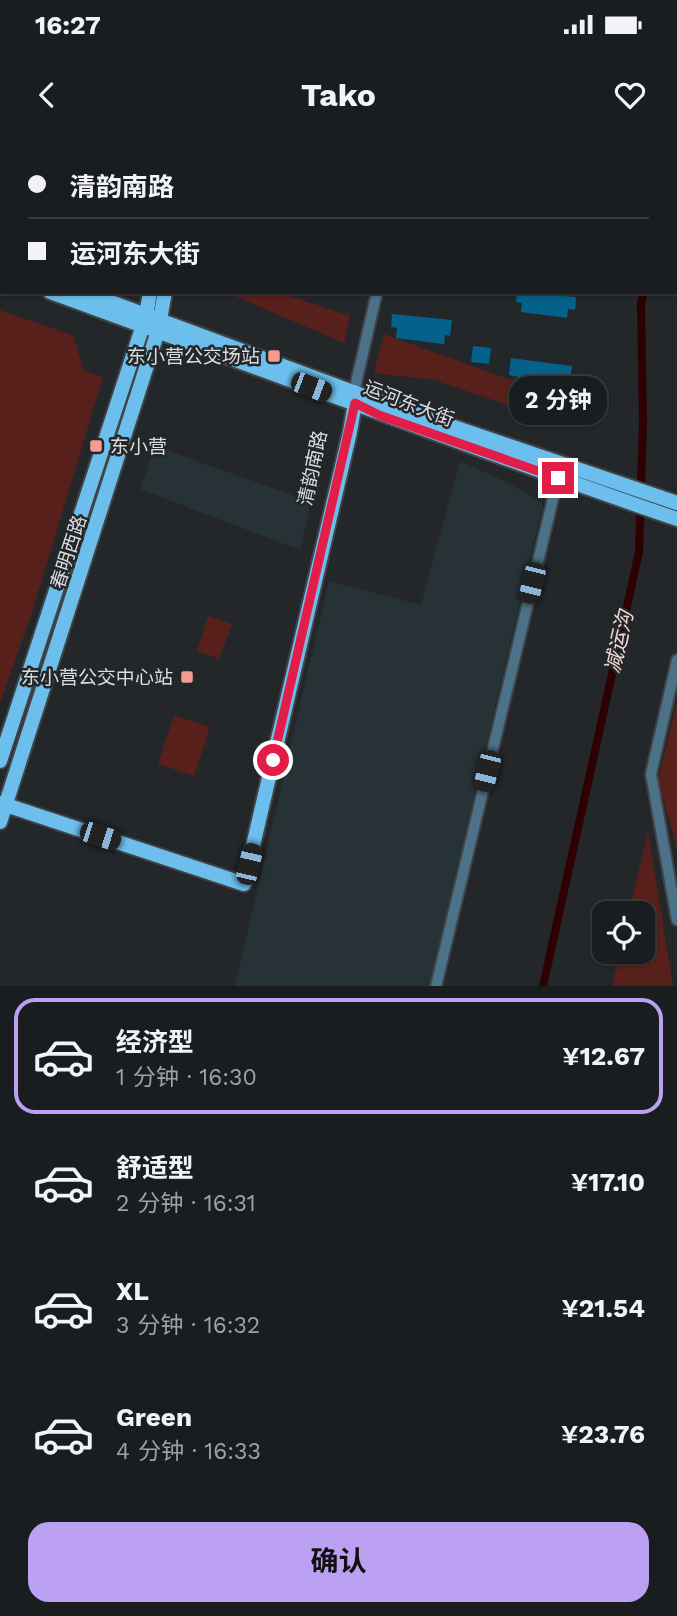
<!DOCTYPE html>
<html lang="zh">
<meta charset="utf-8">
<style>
:root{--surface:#1a1d20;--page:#232629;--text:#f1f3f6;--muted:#9fa2a5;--line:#383b3e;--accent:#bca0f2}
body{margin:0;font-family:"Work Sans","Noto Sans SC",sans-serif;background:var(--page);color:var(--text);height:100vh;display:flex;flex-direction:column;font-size:26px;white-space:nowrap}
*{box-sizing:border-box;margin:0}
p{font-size:23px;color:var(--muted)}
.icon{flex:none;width:38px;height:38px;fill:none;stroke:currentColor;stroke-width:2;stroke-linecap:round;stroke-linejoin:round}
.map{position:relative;height:846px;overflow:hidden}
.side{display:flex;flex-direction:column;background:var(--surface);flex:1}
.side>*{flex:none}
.hud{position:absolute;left:0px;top:0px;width:677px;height:154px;box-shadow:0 2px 5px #0004,0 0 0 2px var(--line);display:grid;align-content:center;height:154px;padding:0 28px;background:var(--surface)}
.fabs{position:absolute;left:592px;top:761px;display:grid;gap:14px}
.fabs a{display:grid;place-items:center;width:63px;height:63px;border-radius:14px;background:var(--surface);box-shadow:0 2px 5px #0004,0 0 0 2px var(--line);font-size:35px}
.end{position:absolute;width:32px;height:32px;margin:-16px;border:9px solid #e11d48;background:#fff;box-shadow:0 0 0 4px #fff}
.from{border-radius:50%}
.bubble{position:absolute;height:49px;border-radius:21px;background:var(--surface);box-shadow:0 2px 5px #0004,0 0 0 2px var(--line);font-size:23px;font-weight:700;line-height:49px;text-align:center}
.car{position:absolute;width:21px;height:42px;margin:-21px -10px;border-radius:9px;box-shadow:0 0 5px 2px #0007;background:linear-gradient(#222 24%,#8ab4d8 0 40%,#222 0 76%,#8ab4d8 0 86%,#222 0)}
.hud b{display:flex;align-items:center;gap:24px;height:66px;font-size:26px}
.hud b+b{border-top:2px solid var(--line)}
.hud i{width:18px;height:18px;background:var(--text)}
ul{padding:12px 0 0;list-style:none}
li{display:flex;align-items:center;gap:21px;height:116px;margin:0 14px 10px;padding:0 14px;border:4px solid transparent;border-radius:21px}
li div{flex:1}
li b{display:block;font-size:26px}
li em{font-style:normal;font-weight:700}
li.current{border-color:var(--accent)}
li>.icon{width:63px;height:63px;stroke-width:1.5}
.primary-button{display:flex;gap:14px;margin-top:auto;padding:14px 28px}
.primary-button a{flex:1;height:80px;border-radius:21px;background:var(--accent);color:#111;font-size:28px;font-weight:700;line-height:80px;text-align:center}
.status{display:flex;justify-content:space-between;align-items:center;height:49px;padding:0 35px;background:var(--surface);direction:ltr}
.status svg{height:19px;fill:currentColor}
header{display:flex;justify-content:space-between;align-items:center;height:91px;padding:0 28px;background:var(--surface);font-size:32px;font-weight:700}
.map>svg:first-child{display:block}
</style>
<div class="status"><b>16:27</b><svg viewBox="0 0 49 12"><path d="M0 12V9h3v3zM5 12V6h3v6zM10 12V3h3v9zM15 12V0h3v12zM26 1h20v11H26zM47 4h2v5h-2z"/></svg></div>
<header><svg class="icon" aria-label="back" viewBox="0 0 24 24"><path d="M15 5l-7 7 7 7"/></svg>Tako<svg class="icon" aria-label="heart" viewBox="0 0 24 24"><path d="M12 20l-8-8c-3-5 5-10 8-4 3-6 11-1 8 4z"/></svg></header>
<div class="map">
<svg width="677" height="846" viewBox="0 0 677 846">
<rect width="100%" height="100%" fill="#23272a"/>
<g fill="#273237">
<polygon points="155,306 311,362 300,410 140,349"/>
<polygon points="460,321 509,343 543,364 429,846 235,846 329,441 421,465"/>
</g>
<g fill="#57201a">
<polygon points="225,152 278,152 350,176 344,203"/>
<polygon points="0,170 74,196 83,230 103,237 32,473 0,563"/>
<polygon points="384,194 569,261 560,288 499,262 434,240 374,233"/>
<polygon points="208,476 232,484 219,519 197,511"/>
<polygon points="677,561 677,708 658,641"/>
<polygon points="174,575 210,587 194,636 158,624"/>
<polygon points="648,691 673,846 612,846 620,812 642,812 642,774 629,773"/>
</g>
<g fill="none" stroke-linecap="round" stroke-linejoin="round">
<g stroke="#2d0101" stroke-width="8">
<polyline points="676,15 677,9"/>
<polyline points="543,846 639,412 643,283 641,163 644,152"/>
</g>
</g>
<g fill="#04628a">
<polygon points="517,152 576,157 575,170 568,169 567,178 521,172 522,163 516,162"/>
<polygon points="392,174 452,180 450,196 445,195 444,204 396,198 397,188 391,187"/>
<polygon points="473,206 491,208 489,224 471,222"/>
<polygon points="511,218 572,226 570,240 564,239 563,248 545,246 546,240 518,239 518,237 509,235"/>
</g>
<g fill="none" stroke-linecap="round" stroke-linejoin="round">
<defs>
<g id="minor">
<polyline points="593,0 595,2"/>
<polyline points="413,2 413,0"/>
<polyline points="354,252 377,152"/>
<polyline points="677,520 651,634 677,780"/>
<polyline points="436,846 558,338"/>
</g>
<g id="major">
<polyline points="167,2 167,0"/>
<polyline points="180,2 180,0"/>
<polyline points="0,120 2,121"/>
<polyline points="0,134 2,135"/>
<path d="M50 152C259 228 467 307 677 379"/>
<polyline points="84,152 372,259 677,363"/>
<polyline points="0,621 146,176 150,152"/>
<polyline points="0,663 244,744 350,292 355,263 354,252"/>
<polyline points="0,682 158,191 165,152"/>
</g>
</defs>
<use href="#minor" stroke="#404447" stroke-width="14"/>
<use href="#major" stroke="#404447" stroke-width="18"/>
<use href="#minor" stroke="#4c7289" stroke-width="10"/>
<use href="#major" stroke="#6cbeed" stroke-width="14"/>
</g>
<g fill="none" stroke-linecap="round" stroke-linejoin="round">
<polyline stroke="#e11d48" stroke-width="9" points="273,620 355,263 379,275 558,338"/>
</g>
<g fill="#f59c91" stroke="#23272a" stroke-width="2.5">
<rect x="267" y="209" width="14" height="14" rx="3.5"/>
<rect x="89" y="299" width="14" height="14" rx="3.5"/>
<rect x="180" y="530" width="14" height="14" rx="3.5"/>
</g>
<g text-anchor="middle" stroke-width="5" stroke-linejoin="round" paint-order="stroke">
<g font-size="19" fill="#dadddf" stroke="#23272a" text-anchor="end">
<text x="260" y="223">东小营公交场站</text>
<text x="110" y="313" text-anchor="start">东小营</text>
<text x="173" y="544">东小营公交中心站</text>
</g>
<g font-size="19" fill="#dadddf" stroke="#23272a">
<text transform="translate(409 263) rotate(21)" y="7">运河东大街</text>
<text transform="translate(312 328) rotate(-78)" y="7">清韵南路</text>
<text transform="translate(68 412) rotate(-72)" y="7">春明西路</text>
</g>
<g font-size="21" font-style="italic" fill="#f1d6d2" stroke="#23272a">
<text transform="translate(619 502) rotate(-77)" y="7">减运沟</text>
</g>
</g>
</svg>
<div class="fabs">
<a><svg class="icon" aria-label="locate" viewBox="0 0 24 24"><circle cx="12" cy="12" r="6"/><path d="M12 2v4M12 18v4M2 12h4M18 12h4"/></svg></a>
</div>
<i class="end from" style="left:273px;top:620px"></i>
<i class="end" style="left:558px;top:338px"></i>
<div class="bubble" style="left:509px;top:236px;width:98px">2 分钟</div>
<i class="car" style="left:311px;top:247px;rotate:111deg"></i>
<i class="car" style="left:532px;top:443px;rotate:194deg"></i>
<i class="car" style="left:487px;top:631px;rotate:194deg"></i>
<i class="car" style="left:100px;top:696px;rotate:108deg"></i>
<i class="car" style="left:249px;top:724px;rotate:13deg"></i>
<div class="hud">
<b><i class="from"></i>清韵南路</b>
<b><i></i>运河东大街</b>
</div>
</div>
<section class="side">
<ul>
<li class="current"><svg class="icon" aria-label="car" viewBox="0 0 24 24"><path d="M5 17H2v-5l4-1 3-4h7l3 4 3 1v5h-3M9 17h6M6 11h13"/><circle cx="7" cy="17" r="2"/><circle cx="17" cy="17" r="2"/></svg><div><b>经济型</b><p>1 分钟 · 16:30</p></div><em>¥12.67</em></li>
<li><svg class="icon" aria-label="car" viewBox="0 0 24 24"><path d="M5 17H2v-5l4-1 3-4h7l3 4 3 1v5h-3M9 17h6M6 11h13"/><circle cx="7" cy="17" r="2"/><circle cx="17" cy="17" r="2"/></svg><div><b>舒适型</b><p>2 分钟 · 16:31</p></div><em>¥17.10</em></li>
<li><svg class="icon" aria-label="car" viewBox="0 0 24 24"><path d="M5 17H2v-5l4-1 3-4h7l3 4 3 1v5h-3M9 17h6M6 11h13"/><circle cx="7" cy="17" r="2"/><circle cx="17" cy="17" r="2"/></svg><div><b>XL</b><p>3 分钟 · 16:32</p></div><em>¥21.54</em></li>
<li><svg class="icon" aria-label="car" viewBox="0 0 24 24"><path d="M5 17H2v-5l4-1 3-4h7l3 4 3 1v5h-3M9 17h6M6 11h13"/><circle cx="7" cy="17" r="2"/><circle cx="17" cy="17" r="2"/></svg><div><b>Green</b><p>4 分钟 · 16:33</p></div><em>¥23.76</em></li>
</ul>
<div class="primary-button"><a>确认</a></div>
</section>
